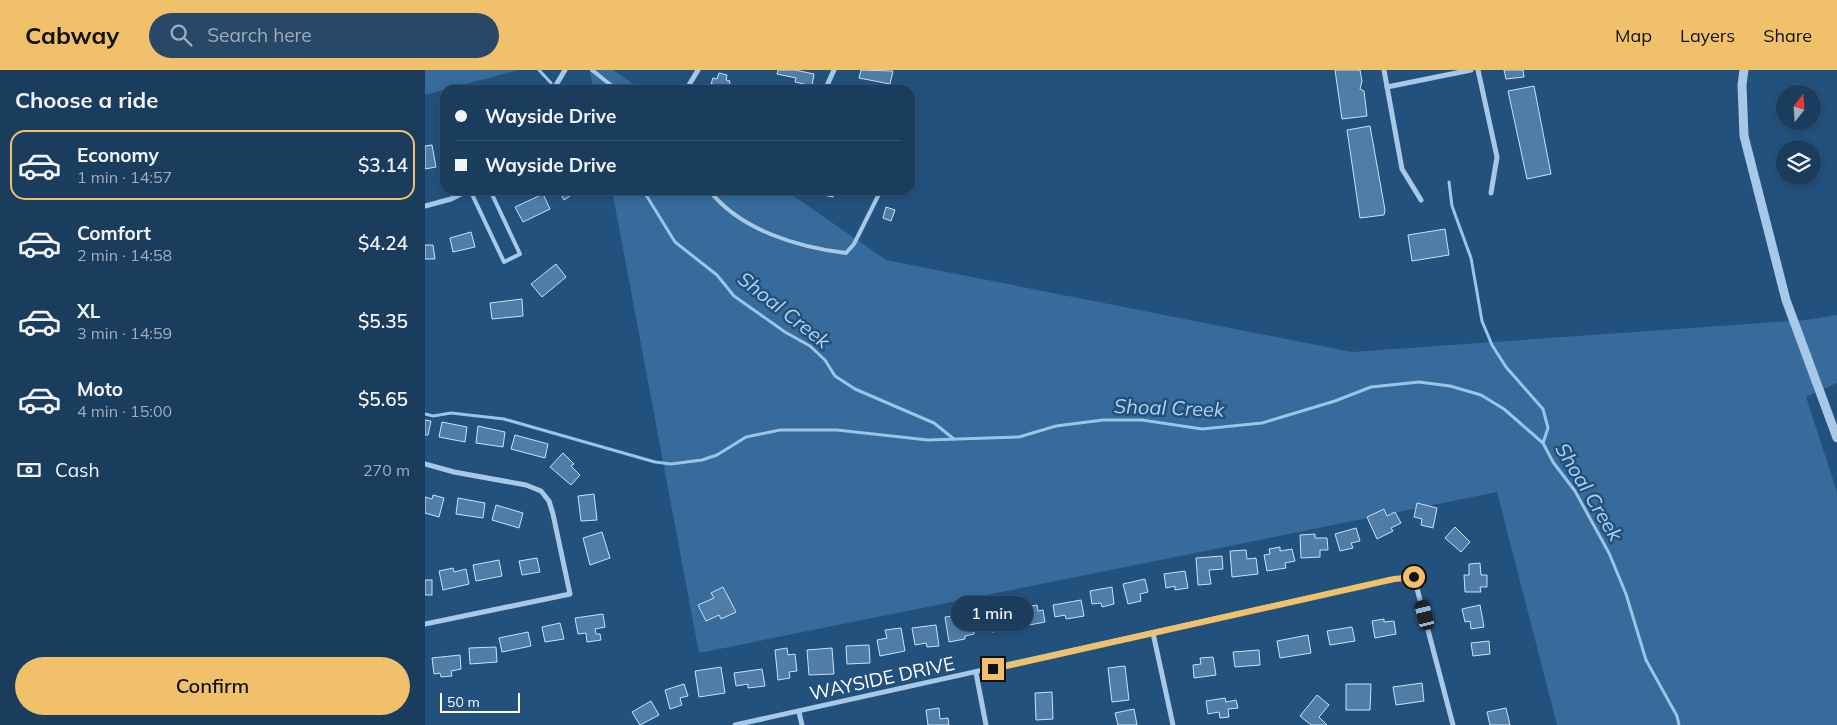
<!DOCTYPE html>
<meta charset="utf-8">
<style>
:root{--surface:#1a3d5e;--page:#274867;--text:#f1f3f6;--muted:#9faebc;--line:#385673;--accent:#f1c06a}
body{margin:0;font-family:Mulish,sans-serif;background:var(--page);color:var(--text);height:100vh;display:flex;flex-direction:column;font-size:19px;white-space:nowrap}
*{box-sizing:border-box;margin:0}
p{font-size:16px;color:var(--muted)}
.icon{flex:none;width:28px;height:28px;fill:none;stroke:currentColor;stroke-width:2;stroke-linecap:round;stroke-linejoin:round}
.map{position:relative;flex:1;overflow:hidden}
.drawer{display:flex;flex-direction:column;background:var(--surface);width:425px}
.drawer>*{flex:none}
.top-card{position:absolute;left:15px;top:15px;width:475px;height:110px;border-radius:15px;box-shadow:0 2px 8px #0003,0 0 0 1px var(--line);display:grid;align-content:center;height:110px;padding:0 15px;background:var(--surface)}
.needle{width:32px;rotate:17deg}
.controls{position:absolute;left:1351px;top:15px;display:grid;gap:10px}
.controls a{display:grid;place-items:center;width:45px;height:45px;border-radius:50%;background:var(--surface);box-shadow:0 2px 8px #0003,0 0 0 1px var(--line);font-size:25px}
.scale{position:absolute;left:15px;bottom:12px;width:80px;box-sizing:border-box;padding-left:5px;border:2px solid #fff;border-top:0;font-size:14px;line-height:18px;white-space:nowrap;color:#fff;-webkit-text-stroke:4px #23517d;paint-order:stroke}
.end{position:absolute;width:22px;height:22px;margin:-11px;border:6px solid #f1c06a;background:#111;box-shadow:0 0 0 2px #111}
.from{border-radius:50%}
.bubble{position:absolute;height:35px;border-radius:18px;background:var(--surface);box-shadow:0 2px 8px #0003,0 0 0 1px var(--line);font-size:16px;font-weight:600;line-height:35px;text-align:center}
.car{position:absolute;width:15px;height:30px;margin:-15px -8px;border-radius:6px;box-shadow:0 0 4px 1px #0007;background:linear-gradient(#222 24%,#8ab4d8 0 40%,#222 0 76%,#8ab4d8 0 86%,#222 0)}
.top-card b{display:flex;align-items:center;gap:18px;height:48px;font-size:19px}
.top-card b+b{border-top:1px solid var(--line)}
.top-card i{width:12px;height:12px;background:var(--text)}
ul{padding:0;list-style:none}
li{display:flex;align-items:center;gap:15px;height:70px;margin:0 10px 8px;padding:0 5px;border:2px solid transparent;border-radius:15px}
li div{flex:1}
li b{display:block;font-size:19px}
li em{font-style:normal;font-weight:600}
li.active{border-color:var(--accent)}
li>.icon{width:45px;height:45px;stroke-width:1.5}
h2{padding:0 15px;font-size:22px;line-height:60px}
.pay{display:flex;align-items:center;gap:12px;height:55px;padding:0 15px;font-size:19px}
.pay p{margin-inline-start:auto}
.button{display:flex;gap:10px;margin-top:auto;padding:10px 15px}
.button a{flex:1;height:58px;border-radius:30px;background:var(--accent);color:#111;font-size:20px;font-weight:600;line-height:58px;text-align:center}
header{display:flex;align-items:center;gap:30px;box-sizing:border-box;height:70px;padding:0 25px;background:var(--accent);color:#111}
header strong{font-size:24px}
nav{display:flex;gap:28px;margin-inline-start:auto;font-size:18px}
.search{width:350px;height:45px;background:var(--page);display:flex;align-items:center;gap:12px;box-sizing:border-box;padding:0 18px;border-radius:28px;color:var(--muted);font-size:19px}
main{display:flex;flex:1;min-height:0}
.map>svg:first-child{display:block}
</style>
<header>
<strong>Cabway</strong>
<div class="search"><svg class="icon" aria-label="search" viewBox="0 0 24 24"><circle cx="10" cy="10" r="6"/><path d="M15 15l6 6"/></svg>Search here</div>
<nav><a>Map</a><a>Layers</a><a>Share</a></nav>
</header>
<main>
<section class="drawer">
<h2>Choose a ride</h2>
<ul>
<li class="active"><svg class="icon" aria-label="car" viewBox="0 0 24 24"><path d="M5 17H2v-5l4-1 3-4h7l3 4 3 1v5h-3M9 17h6M6 11h13"/><circle cx="7" cy="17" r="2"/><circle cx="17" cy="17" r="2"/></svg><div><b>Economy</b><p>1 min · 14:57</p></div><em>$3.14</em></li>
<li><svg class="icon" aria-label="car" viewBox="0 0 24 24"><path d="M5 17H2v-5l4-1 3-4h7l3 4 3 1v5h-3M9 17h6M6 11h13"/><circle cx="7" cy="17" r="2"/><circle cx="17" cy="17" r="2"/></svg><div><b>Comfort</b><p>2 min · 14:58</p></div><em>$4.24</em></li>
<li><svg class="icon" aria-label="car" viewBox="0 0 24 24"><path d="M5 17H2v-5l4-1 3-4h7l3 4 3 1v5h-3M9 17h6M6 11h13"/><circle cx="7" cy="17" r="2"/><circle cx="17" cy="17" r="2"/></svg><div><b>XL</b><p>3 min · 14:59</p></div><em>$5.35</em></li>
<li><svg class="icon" aria-label="car" viewBox="0 0 24 24"><path d="M5 17H2v-5l4-1 3-4h7l3 4 3 1v5h-3M9 17h6M6 11h13"/><circle cx="7" cy="17" r="2"/><circle cx="17" cy="17" r="2"/></svg><div><b>Moto</b><p>4 min · 15:00</p></div><em>$5.65</em></li>
</ul>
<div class="pay"><svg class="icon" aria-label="cash" viewBox="0 0 24 24"><path d="M3 7h18v10H3z"/><circle cx="12" cy="12" r="2"/></svg>Cash<p>270 m</p></div>
<div class="button"><a>Confirm</a></div>
</section>
<div class="map">
<svg width="1412" height="655" viewBox="0 0 1412 655">
<rect width="100%" height="100%" fill="#23517d"/>
<g fill="#366b9b">
<polygon points="0,0 93,0 0,25"/>
<polygon points="165,0 188,0 217,20 168,20"/>
<polygon points="187,120 360,120 461,190 927,282 1380,250 1412,245 1412,313 1381,327 1412,422 1412,655 1132,655 1072,422 274,583"/>
</g>
<g fill="none" stroke-linecap="round" stroke-linejoin="round">
<g stroke="#9bc4e7" stroke-width="3">
<polyline points="114,0 126,13"/>
<polyline points="1024,112 1027,136 1046,188 1057,251 1067,275 1081,297 1118,339 1123,358 1118,373"/>
<polyline points="218,120 250,172 292,205 309,226 360,262 385,276 400,290 410,306 430,319 509,353 529,369"/>
<polyline points="0,344 8,346 26,343 79,349 230,392 246,394 277,390 292,385 321,367 355,360 412,360 503,370 594,367 631,356 678,350 717,350 777,359 837,353 910,331 946,317 994,312 1025,316 1056,325 1079,339 1118,373 1128,392 1150,421 1184,483 1201,524 1221,590 1252,646 1254,655"/>
</g>
</g>
<g fill="#507da8" stroke="#cae1f5">
<polygon points="353,0 370,0 389,4 387,16 370,12 371,8 352,4"/>
<polygon points="436,0 468,1 465,14 434,8"/>
<polygon points="910,0 935,0 937,11 935,19 939,21 942,46 917,49"/>
<polygon points="1079,0 1098,0 1099,7 1081,9"/>
<polygon points="294,3 302,5 301,10 305,11 304,16 286,14 288,8 292,9"/>
<polygon points="1109,16 1126,104 1102,109 1083,21"/>
<polygon points="945,56 960,140 959,145 935,148 922,60"/>
<polygon points="7,75 11,97 0,99 0,76"/>
<polygon points="133,120 149,120 151,122 139,130"/>
<polygon points="384,120 409,120 408,127 384,122"/>
<polygon points="118,124 125,139 98,152 90,137"/>
<polygon points="461,137 470,140 466,151 458,148"/>
<polygon points="1020,159 1024,185 987,191 983,165"/>
<polygon points="46,162 50,177 28,182 25,168"/>
<polygon points="0,175 8,175 10,189 0,189"/>
<polygon points="131,194 141,207 117,227 106,214"/>
<polygon points="97,229 98,246 67,249 65,233"/>
<polygon points="0,350 6,351 3,365 0,365"/>
<polygon points="17,352 42,357 40,372 14,367"/>
<polygon points="53,356 80,362 78,377 51,373"/>
<polygon points="90,365 123,374 120,388 86,379"/>
<polygon points="138,383 149,394 146,396 155,405 146,415 125,397"/>
<polygon points="169,424 172,450 156,451 153,426"/>
<polygon points="8,425 19,428 14,447 0,443 0,427 7,429"/>
<polygon points="33,428 60,433 58,448 31,444"/>
<polygon points="992,433 1012,438 1008,458 996,455 997,449 989,447"/>
<polygon points="71,435 98,443 94,458 67,450"/>
<polygon points="959,439 962,446 970,442 976,453 966,458 968,461 952,469 942,447"/>
<polygon points="1030,457 1045,472 1036,482 1020,468"/>
<polygon points="931,458 935,471 926,473 928,478 915,481 910,464"/>
<polygon points="177,462 185,488 165,495 158,468"/>
<polygon points="890,464 890,468 902,468 903,480 895,480 895,487 876,488 875,465"/>
<polygon points="855,477 855,481 867,479 870,491 860,493 861,498 842,501 839,485 845,484 844,479"/>
<polygon points="821,480 822,489 831,488 833,504 807,507 805,481"/>
<polygon points="797,486 798,499 784,500 786,514 773,515 771,488"/>
<polygon points="112,488 115,502 97,505 94,491"/>
<polygon points="74,490 77,506 51,511 48,495"/>
<polygon points="1055,493 1056,505 1062,505 1062,517 1055,517 1056,522 1040,522 1039,505 1044,505 1044,494"/>
<polygon points="28,498 29,502 41,499 44,514 18,520 14,501"/>
<polygon points="760,501 763,518 750,520 750,516 741,518 739,504"/>
<polygon points="720,509 723,522 715,524 716,531 703,534 698,514"/>
<rect x="0" y="510" width="7" height="15"/>
<polygon points="298,517 311,542 296,549 294,545 281,551 273,535 289,528 286,523"/>
<polygon points="687,517 689,534 677,537 676,533 667,534 665,521"/>
<polygon points="656,530 659,546 641,549 640,545 630,547 628,535"/>
<polygon points="612,535 613,541 618,540 620,552 599,556 596,538"/>
<polygon points="1055,535 1059,557 1046,559 1045,551 1040,552 1037,539"/>
<polygon points="584,539 586,552 578,553 579,560 567,562 564,542"/>
<polygon points="178,544 180,557 170,559 171,564 175,564 176,570 162,572 161,563 153,564 150,548"/>
<polygon points="535,545 536,552 547,550 549,564 540,566 540,569 524,572 520,547"/>
<polygon points="959,549 959,552 969,551 971,564 950,568 947,551"/>
<polygon points="135,553 139,569 120,572 117,557"/>
<polygon points="511,555 514,576 502,577 501,573 490,575 487,558"/>
<polygon points="927,557 930,571 905,575 902,561"/>
<polygon points="476,558 480,581 455,586 452,570 462,568 460,560"/>
<polygon points="103,562 106,576 77,582 74,568"/>
<polygon points="883,565 886,583 855,588 852,571"/>
<polygon points="1064,571 1065,584 1048,586 1046,573"/>
<polygon points="444,575 445,593 422,594 421,576"/>
<polygon points="71,577 72,592 45,594 44,578"/>
<polygon points="362,578 363,585 370,584 372,601 364,602 365,608 353,610 350,580"/>
<polygon points="407,578 409,604 384,605 382,580"/>
<polygon points="834,580 835,595 810,597 808,582"/>
<polygon points="35,585 36,599 26,601 27,606 16,607 15,603 9,604 7,588"/>
<polygon points="788,587 791,605 769,608 768,595 776,594 775,588"/>
<polygon points="700,596 704,630 687,632 683,598"/>
<polygon points="296,597 300,623 274,627 270,601"/>
<polygon points="337,599 340,616 323,618 323,614 311,616 309,603"/>
<polygon points="997,613 999,631 971,635 968,617"/>
<polygon points="259,614 263,626 255,628 257,635 245,639 240,620"/>
<polygon points="921,614 946,614 945,640 921,640"/>
<polygon points="627,622 628,649 611,650 610,623"/>
<polygon points="892,625 904,635 894,647 902,655 886,655 875,646"/>
<polygon points="800,628 801,632 811,630 813,638 803,639 804,647 795,648 794,642 783,644 781,631"/>
<polygon points="226,631 234,645 215,655 207,642"/>
<polygon points="514,638 515,649 523,648 524,655 503,655 501,640"/>
<polygon points="1081,638 1085,655 1065,655 1062,642"/>
<polygon points="709,639 712,655 693,655 690,643"/>
</g>
<g fill="none" stroke-linecap="round" stroke-linejoin="round">
<g stroke="#a7c8e6" stroke-width="4">
<polyline points="167,0 192,20"/>
<polyline points="45,120 79,192 95,184 65,120"/>
<path d="M284 120C315 160 372 177 421 183L429 174 456 120"/>
</g>
<g stroke="#a7c8e6" stroke-width="5">
<polyline points="959,0 977,99 996,130"/>
<polyline points="1053,0 1072,87 1066,123"/>
<polyline points="962,17 1046,0"/>
<polyline points="128,20 140,0"/>
<polyline points="261,20 273,0"/>
<polyline points="400,20 409,0"/>
<polyline points="0,136 26,129 44,120"/>
<polyline points="0,394 29,402 101,415 116,421 124,431 128,444 145,524 0,554"/>
<polyline points="728,563 748,655"/>
<polyline points="551,603 561,655"/>
<polyline points="374,642 377,655"/>
<polyline points="310,655 969,509 989,507 1028,655"/>
</g>
<polyline stroke="#a7c8e6" stroke-width="9" points="1319,0 1317,15 1319,66 1361,230 1412,368"/>
</g>
<g fill="none" stroke-linecap="round" stroke-linejoin="round">
<polyline stroke="#f1c06a" stroke-width="6" points="568,599 969,509 989,507"/>
</g>
<g text-anchor="middle" stroke-width="5" stroke-linejoin="round" paint-order="stroke">
<g font-size="19" fill="#fff" stroke="#23517d">
<text transform="translate(457 608) rotate(-12)" y="7">WAYSIDE DRIVE</text>
</g>
<g font-size="20" font-style="italic" fill="#b2d2ee" stroke="#23517d">
<text transform="translate(359 240) rotate(38)" y="7">Shoal Creek</text>
<text transform="translate(744 338) rotate(2)" y="7">Shoal Creek</text>
<text transform="translate(1164 422) rotate(59)" y="7">Shoal Creek</text>
</g>
</g>
</svg>
<div class="controls">
<a><svg class="needle" viewBox="-14 -14 28 28"><path d="M0-13l5 13h-10z" fill="#e53935"/><path d="M0 13l5-13h-10z" fill="#9faebc"/></svg></a>
<a><svg class="icon" aria-label="layers" viewBox="0 0 24 24"><path d="M12 4l9 5-9 5-9-5zM3 14l9 5 9-5"/></svg></a>
</div>
<div class="scale">50 m</div>
<i class="end from" style="left:989px;top:507px"></i>
<i class="end" style="left:568px;top:599px"></i>
<div class="bubble" style="left:526px;top:526px;width:82px">1 min</div>
<i class="car" style="left:1000px;top:545px;rotate:346deg"></i>
<div class="top-card">
<b><i class="from"></i>Wayside Drive</b>
<b><i></i>Wayside Drive</b>
</div>
</div>
</main>
